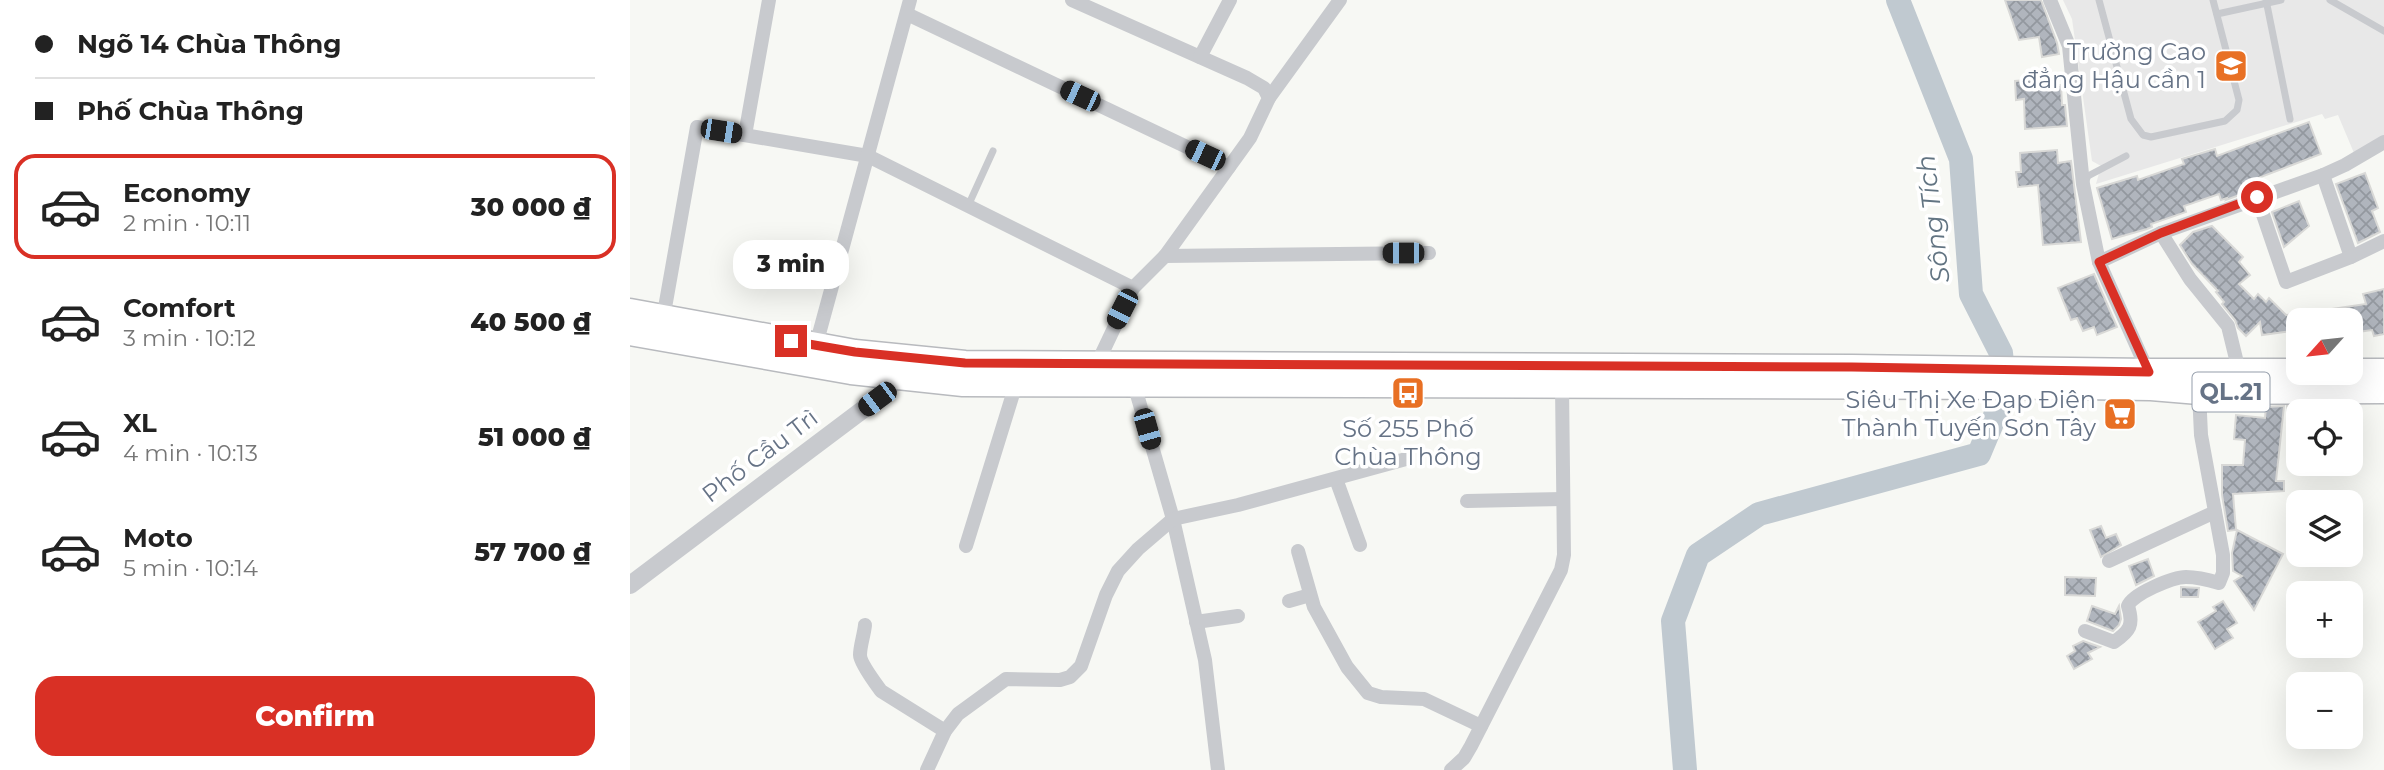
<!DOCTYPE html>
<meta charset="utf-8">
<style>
:root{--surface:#fff;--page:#f2f2f2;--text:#222;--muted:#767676;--line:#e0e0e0;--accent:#d93025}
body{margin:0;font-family:Montserrat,sans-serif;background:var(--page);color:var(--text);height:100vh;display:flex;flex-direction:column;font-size:26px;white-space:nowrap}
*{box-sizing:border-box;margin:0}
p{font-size:23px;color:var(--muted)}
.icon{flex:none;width:38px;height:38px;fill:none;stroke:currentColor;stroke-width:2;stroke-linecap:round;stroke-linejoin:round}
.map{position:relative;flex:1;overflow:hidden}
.panel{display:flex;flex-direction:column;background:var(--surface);width:630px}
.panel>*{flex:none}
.guide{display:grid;align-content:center;height:154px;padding:0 35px;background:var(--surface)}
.needle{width:46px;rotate:243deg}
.buttons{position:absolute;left:1656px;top:308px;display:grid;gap:14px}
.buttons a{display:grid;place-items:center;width:77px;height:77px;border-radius:14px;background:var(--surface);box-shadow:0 7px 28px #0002;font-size:35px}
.end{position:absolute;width:32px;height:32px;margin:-16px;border:9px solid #d93025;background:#fff;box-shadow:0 0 0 4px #fff}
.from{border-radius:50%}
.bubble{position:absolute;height:49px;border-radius:21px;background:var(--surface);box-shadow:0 7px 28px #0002;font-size:23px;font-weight:800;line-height:49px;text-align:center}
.car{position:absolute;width:21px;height:42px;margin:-21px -10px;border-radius:9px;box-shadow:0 0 5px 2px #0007;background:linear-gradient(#222 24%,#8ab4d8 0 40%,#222 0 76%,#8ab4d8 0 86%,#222 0)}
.guide b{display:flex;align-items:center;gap:24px;height:66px;font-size:26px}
.guide b+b{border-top:2px solid var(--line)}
.guide i{width:18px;height:18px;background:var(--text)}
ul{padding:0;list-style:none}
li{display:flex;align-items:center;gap:21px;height:105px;margin:0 14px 10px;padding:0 21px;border:4px solid transparent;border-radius:21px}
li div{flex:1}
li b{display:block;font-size:26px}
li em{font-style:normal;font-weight:800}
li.current{border-color:var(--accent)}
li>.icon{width:63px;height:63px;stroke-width:1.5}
.action{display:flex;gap:14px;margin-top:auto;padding:14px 35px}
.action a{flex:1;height:80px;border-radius:21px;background:var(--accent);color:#fff;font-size:28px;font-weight:800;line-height:80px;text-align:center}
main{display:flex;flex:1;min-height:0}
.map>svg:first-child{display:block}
</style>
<main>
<section class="panel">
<div class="guide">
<b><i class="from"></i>Ngõ 14 Chùa Thông</b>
<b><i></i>Phố Chùa Thông</b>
</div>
<ul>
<li class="current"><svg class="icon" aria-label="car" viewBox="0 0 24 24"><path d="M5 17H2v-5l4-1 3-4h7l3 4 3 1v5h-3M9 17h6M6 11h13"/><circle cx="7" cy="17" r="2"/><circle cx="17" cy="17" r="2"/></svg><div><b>Economy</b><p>2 min · 10:11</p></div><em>30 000 ₫</em></li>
<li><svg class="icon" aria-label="car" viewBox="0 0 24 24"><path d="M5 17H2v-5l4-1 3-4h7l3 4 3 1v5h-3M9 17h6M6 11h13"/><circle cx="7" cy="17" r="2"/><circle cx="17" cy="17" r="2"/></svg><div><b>Comfort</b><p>3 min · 10:12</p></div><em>40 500 ₫</em></li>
<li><svg class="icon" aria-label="car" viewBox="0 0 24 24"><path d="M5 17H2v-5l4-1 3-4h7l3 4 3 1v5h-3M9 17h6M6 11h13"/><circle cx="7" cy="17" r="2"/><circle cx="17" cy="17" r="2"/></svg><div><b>XL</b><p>4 min · 10:13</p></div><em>51 000 ₫</em></li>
<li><svg class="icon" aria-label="car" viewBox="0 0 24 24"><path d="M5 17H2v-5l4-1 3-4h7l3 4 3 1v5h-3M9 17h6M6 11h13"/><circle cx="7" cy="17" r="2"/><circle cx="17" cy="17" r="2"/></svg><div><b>Moto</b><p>5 min · 10:14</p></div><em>57 700 ₫</em></li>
</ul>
<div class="action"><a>Confirm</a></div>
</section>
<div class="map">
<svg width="1754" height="770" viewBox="0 0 1754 770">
<defs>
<pattern id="building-cross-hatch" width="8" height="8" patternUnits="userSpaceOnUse" patternTransform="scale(1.75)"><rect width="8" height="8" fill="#b0b5bd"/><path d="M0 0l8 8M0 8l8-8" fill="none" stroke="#93989f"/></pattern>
</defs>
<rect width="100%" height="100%" fill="#f7f8f4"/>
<polygon fill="#e8e8e8" points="1433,0 1754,0 1754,137 1724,153 1708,115 1695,119 1692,114 1466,184 1471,166 1462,161 1442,19"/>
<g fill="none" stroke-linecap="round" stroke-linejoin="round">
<polyline stroke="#c0c9d0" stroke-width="24" points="1055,770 1043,621 1068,555 1129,514 1349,454 1375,392 1371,353 1341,294 1331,159 1268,0"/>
</g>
<g fill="url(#building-cross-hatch)" stroke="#d9d9d7" stroke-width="2">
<polygon points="1375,0 1411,0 1427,43 1429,54 1412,57 1409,37 1389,40"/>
<polygon points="1423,78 1424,86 1431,85 1432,105 1435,105 1437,126 1395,129 1394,99 1386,100 1385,81"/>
<polygon points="1679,122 1691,154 1628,178 1631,187 1596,200 1597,198 1591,200 1589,194 1554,206 1556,212 1521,224 1522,227 1517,229 1482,239 1467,188 1507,176 1508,180 1554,164 1552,159 1585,149 1587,156"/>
<polygon points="1427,150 1428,163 1441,161 1451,242 1413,245 1408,185 1388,187 1386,172 1391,172 1390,153"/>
<polygon points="1735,173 1748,208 1742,211 1750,232 1728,243 1706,184"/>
<polygon points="1669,201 1679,226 1654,247 1642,212"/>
<polygon points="1582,226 1613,257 1609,262 1620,275 1609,284 1624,299 1628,294 1636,302 1639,298 1656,315 1668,314 1736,304 1733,294 1754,289 1754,334 1744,336 1742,330 1720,333 1720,320 1668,320 1668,315 1668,330 1632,335 1630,322 1616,336 1608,328 1605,320 1592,304 1594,302 1586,292 1588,291 1562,264 1550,245 1563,232"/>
<polygon points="1464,274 1487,327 1467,335 1464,327 1453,331 1447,318 1441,320 1428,288"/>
<polygon points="1654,406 1646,481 1654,481 1654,491 1603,494 1606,530 1598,531 1592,495 1592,465 1613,465 1615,440 1604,439 1606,415 1635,418 1636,407"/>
<polygon points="1657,406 1671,406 1672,411 1668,411 1668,437 1662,437"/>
<polygon points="1471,526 1476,538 1486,534 1491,545 1471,557 1460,530"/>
<polygon points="1607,530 1653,554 1624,610 1604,581 1612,576 1603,571 1602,553"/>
<polygon points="1518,559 1524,576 1506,585 1499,566"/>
<polygon points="1435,577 1466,578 1465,596 1435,595"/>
<polygon points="1551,587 1569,588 1568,597 1551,597"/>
<polygon points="1593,601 1607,623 1597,629 1603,638 1585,649 1568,622 1586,611 1583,607"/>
<polygon points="1462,606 1485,614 1489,606 1491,619 1489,625 1483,631 1457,621"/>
<polygon points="1453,641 1470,647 1458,653 1462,659 1444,669 1437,656 1445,651 1443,646"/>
</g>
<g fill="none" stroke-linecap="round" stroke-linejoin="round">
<defs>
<g id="trunk">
<polyline points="0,311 225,352 335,363 1222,367 1519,371 1668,371"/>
<polyline points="0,333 221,372 333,384 1449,387 1521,388 1569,392 1754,391"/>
<polyline points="1720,371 1754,371"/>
</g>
</defs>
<use href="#trunk" stroke="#b8babe" stroke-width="27"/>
<g stroke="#c8cace" stroke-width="7">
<polyline points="1469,0 1501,119 1513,135 1521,137 1595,121 1607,110 1609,100 1583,0"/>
<polyline points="1636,0 1660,119"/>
<polyline points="1700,0 1754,31"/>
<polyline points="1587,14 1651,0"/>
<polyline points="1454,184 1458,176 1496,156"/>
<polyline points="338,206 363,151"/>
</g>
<g stroke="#c8cace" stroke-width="14">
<polyline points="442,0 617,78 634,88 639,98 620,138 535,256 503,288 467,364"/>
<polyline points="1420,0 1439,46 1453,184 1469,262 1520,376"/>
<polyline points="277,14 599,167"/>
<polyline points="570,57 600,0"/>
<polyline points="639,98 710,0"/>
<polyline points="115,135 139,0"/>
<polyline points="1693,175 1721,257"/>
<polyline points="1627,197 1656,282 1721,257 1754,241"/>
<polyline points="1531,233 1560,279 1598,326 1609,371"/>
<polyline points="535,256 799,253"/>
<polyline points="1469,262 1531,233 1693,175 1715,165 1754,142"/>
<polyline points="33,319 67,127 238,156 503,288"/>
<polyline points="186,345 280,0"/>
<polyline points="504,384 543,519 575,660 588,770"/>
<polyline points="706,479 730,545"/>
<polyline points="837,501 933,499"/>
<polyline points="336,546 386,384"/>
<polyline points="668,551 684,607 717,667 738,693 751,697 794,699 851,726"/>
<polyline points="1479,561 1585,512"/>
<polyline points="659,601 680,595"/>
<polyline points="566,622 608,616"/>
<path d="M235 625C234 635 230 646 230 655 230 663 246 684 251 691L315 731"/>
<path d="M1455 631 1484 642C1500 631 1504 625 1498 606 1502 594 1543 577 1556 577 1567 577 1579 580 1589 583L1593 573V555L1571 435 1569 392"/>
<polyline points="297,770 315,731 328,714 376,679 430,680 440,677 451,666 476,595 488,571 508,549 543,519 608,505 776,459"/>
<polyline points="821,770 834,758 841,746 931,570 934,555 932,386"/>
</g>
<polyline stroke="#c8cace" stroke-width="18" points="0,585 247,399 273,373"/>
<use href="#trunk" stroke="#fff" stroke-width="24"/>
</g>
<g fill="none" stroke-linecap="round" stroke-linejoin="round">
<polyline stroke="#d93025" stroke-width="9" points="161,341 225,352 335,363 1222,367 1519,372 1469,262 1531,233 1627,197"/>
</g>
<defs>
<symbol id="university-square" viewBox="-11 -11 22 22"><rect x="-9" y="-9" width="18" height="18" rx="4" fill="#e87024" stroke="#fff"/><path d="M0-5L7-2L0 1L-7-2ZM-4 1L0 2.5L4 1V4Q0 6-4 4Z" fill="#fff"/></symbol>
<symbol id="bus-square" viewBox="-11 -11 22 22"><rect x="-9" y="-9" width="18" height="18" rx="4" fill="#e87024" stroke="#fff"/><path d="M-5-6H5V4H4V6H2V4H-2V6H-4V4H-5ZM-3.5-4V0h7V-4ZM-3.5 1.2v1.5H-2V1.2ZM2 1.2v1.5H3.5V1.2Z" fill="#fff"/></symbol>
<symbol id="supermarket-square" viewBox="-11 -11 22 22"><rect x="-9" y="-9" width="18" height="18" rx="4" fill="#e87024" stroke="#fff"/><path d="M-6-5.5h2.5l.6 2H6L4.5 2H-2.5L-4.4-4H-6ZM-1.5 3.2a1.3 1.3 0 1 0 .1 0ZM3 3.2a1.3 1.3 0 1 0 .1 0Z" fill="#fff"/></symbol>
</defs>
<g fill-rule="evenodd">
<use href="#university-square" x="1582" y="47" width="38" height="38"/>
<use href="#bus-square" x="759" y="374" width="38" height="38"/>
<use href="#supermarket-square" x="1471" y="395" width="38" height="38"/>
</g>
<g text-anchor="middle" stroke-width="7" stroke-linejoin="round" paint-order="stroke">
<rect fill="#fff" stroke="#949daa" stroke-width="2" x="1562.5" y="372.5" width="77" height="39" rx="5"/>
<g font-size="23" font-weight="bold" fill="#667386">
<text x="1601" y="400">QL.21</text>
</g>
<g font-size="24" fill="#667386" stroke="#fff" text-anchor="end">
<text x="1576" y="60">Trường Cao<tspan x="1576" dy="28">đẳng Hậu cần 1</tspan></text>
<text x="1466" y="408">Siêu Thị Xe Đạp Điện<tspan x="1466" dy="28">Thành Tuyến Sơn Tây</tspan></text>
<text x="778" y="437" text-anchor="middle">Số 255 Phố<tspan x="778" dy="28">Chùa Thông</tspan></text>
</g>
<g font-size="24" fill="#667386" stroke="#fff">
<text transform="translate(130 456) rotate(-37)" y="8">Phố Cầu Trì</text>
</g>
<g font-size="26" font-style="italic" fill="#627482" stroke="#fff">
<text transform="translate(1303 219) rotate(-97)" y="9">Sông Tích</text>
</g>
</g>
</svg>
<div class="buttons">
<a><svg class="needle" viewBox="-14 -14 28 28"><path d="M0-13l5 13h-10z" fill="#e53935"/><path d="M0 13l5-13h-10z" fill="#767676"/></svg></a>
<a><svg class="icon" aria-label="locate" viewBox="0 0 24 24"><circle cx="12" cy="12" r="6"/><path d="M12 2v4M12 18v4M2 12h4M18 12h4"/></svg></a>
<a><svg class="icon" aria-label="layers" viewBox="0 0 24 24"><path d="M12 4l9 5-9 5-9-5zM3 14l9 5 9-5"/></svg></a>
<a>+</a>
<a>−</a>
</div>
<i class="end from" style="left:1627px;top:197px"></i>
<i class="end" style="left:161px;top:341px"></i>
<div class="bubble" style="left:103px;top:240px;width:116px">3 min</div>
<i class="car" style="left:450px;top:96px;rotate:295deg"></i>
<i class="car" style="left:91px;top:131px;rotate:99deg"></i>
<i class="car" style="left:575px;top:155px;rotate:295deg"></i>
<i class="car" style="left:773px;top:253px;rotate:270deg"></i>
<i class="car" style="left:492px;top:309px;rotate:207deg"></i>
<i class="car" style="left:247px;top:399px;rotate:233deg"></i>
<i class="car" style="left:517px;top:429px;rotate:164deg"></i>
</div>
</main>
